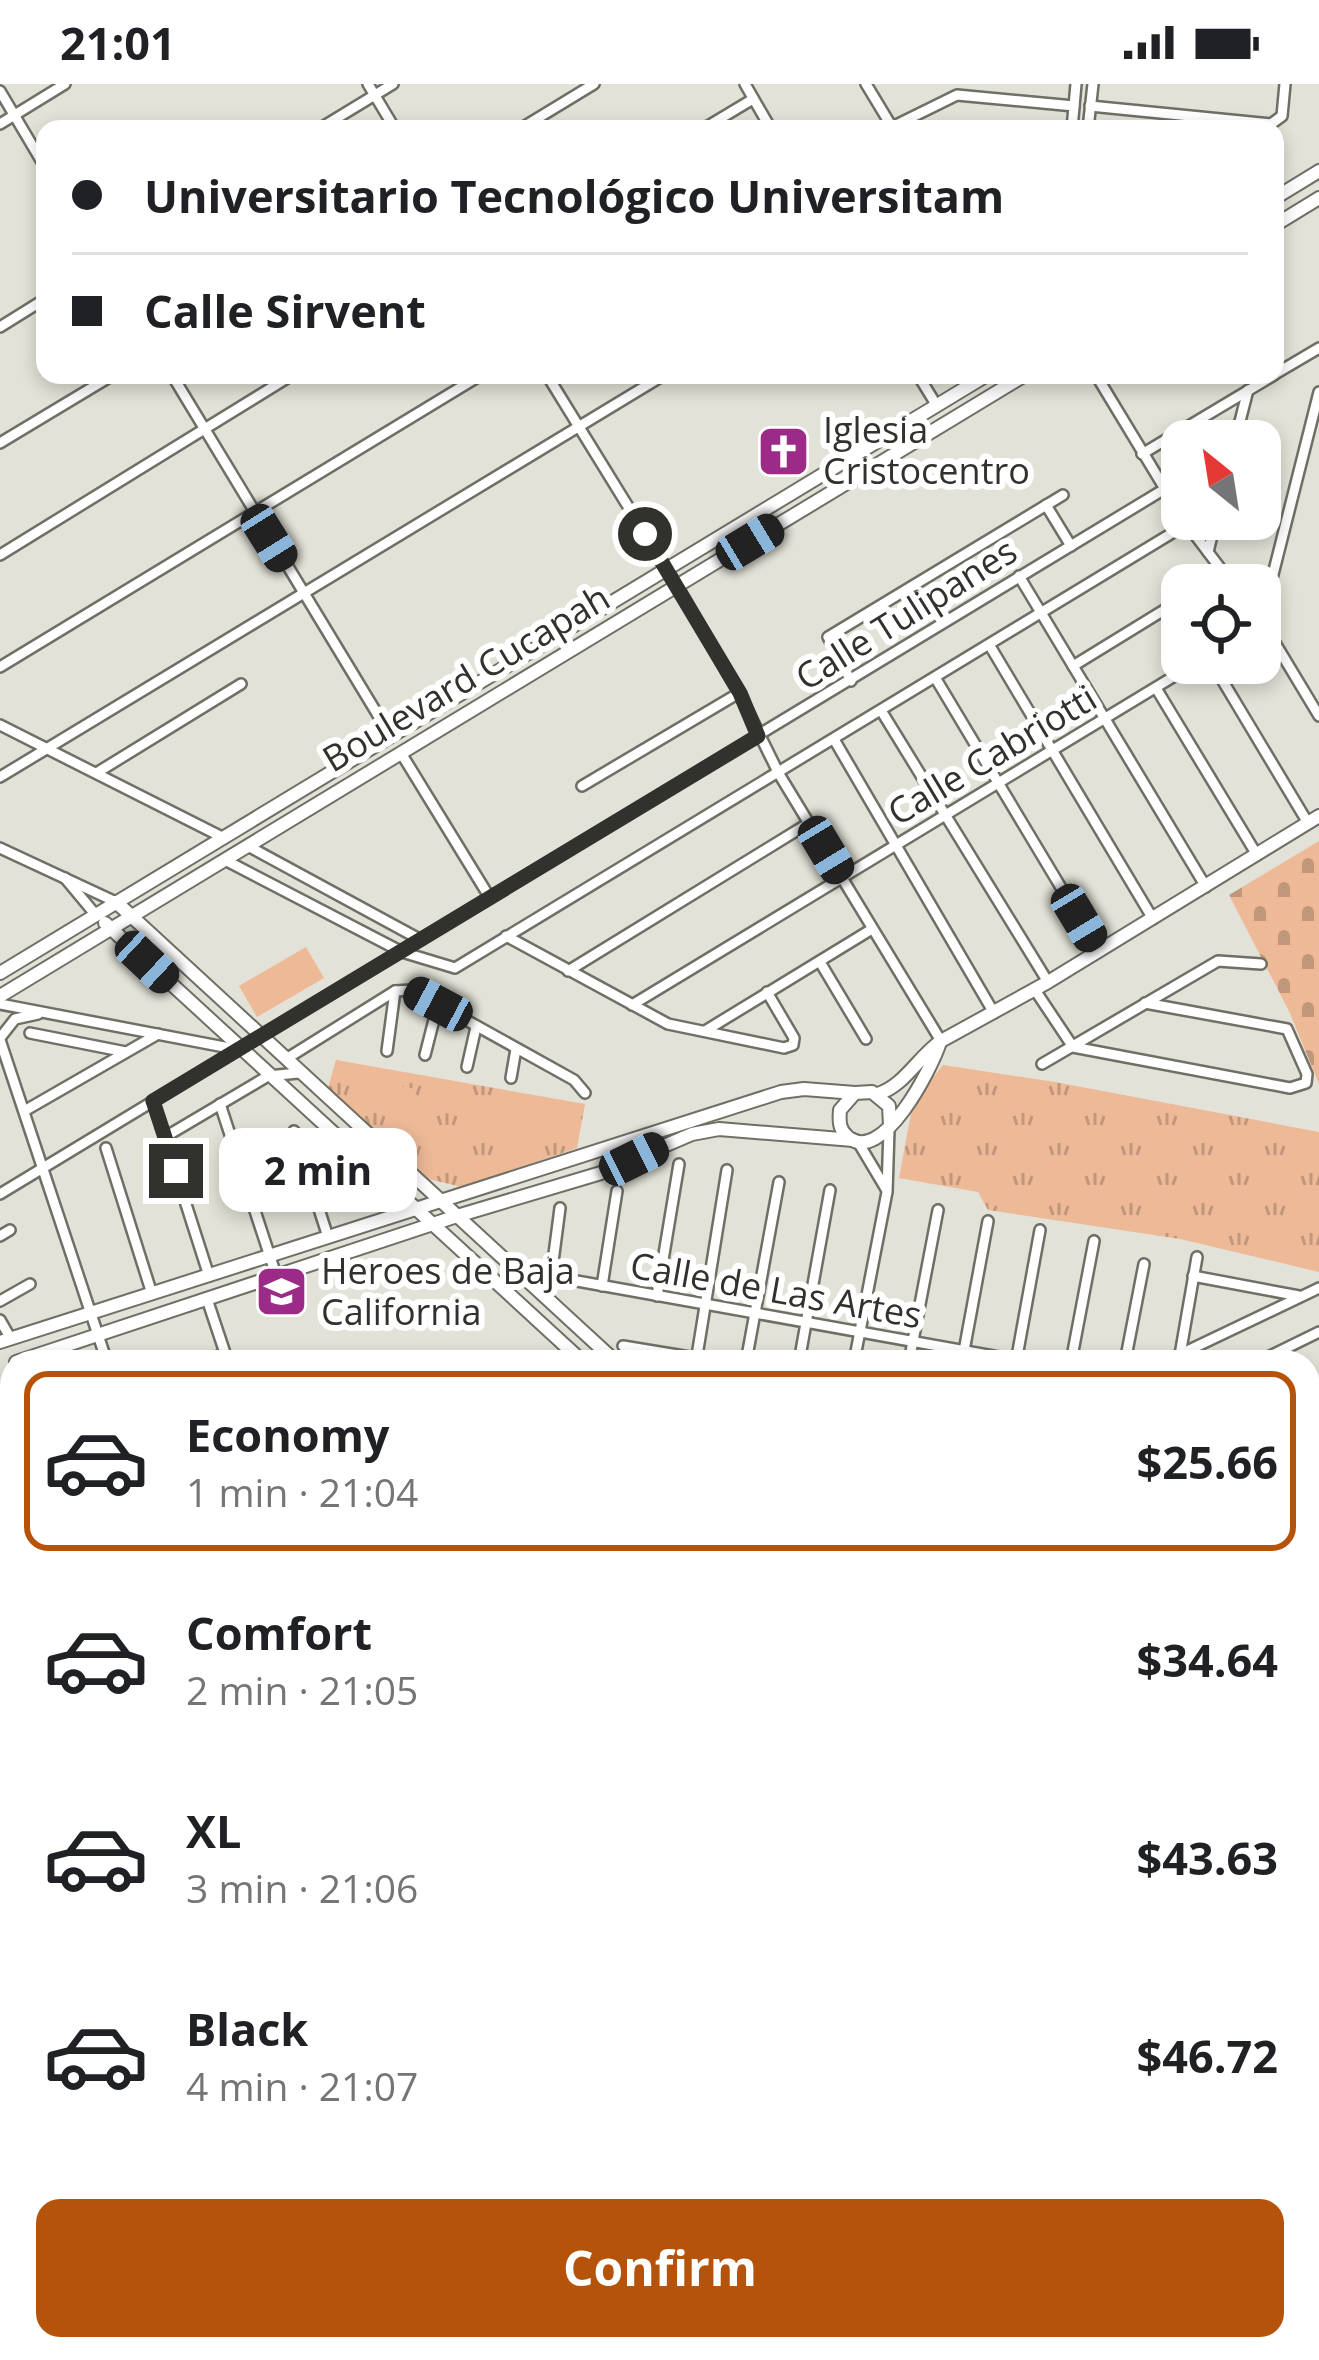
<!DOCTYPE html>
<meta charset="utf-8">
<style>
:root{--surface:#fff;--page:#f6f6f6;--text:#202124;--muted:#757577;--line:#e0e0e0;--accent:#b45309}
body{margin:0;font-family:"Open Sans",sans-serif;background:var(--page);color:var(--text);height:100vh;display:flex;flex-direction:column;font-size:45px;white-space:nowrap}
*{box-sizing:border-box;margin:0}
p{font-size:39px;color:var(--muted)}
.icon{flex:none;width:66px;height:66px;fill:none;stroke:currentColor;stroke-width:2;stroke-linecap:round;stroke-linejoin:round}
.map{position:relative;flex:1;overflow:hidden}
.details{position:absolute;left:0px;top:1266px;width:1320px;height:1011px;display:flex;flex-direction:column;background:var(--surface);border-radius:36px 36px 0 0;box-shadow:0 6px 18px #0003}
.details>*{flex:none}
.top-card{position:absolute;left:36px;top:36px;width:1248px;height:264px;border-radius:24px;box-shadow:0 6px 18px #0003;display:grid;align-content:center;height:264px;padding:0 36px;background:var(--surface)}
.needle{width:78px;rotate:330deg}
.tools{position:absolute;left:1161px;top:336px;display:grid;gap:24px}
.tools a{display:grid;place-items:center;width:120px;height:120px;border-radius:24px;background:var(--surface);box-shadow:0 6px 18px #0003;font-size:60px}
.end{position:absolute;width:54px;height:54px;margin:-27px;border:15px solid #31312d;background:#fff;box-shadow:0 0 0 6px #fff}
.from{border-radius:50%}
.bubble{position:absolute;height:84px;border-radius:24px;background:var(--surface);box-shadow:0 6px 18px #0003;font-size:39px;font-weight:700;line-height:84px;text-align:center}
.car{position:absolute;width:36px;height:72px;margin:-36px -18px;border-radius:15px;box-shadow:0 0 9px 3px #0007;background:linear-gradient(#222 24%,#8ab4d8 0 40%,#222 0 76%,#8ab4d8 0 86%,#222 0)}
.top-card b{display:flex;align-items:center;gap:42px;height:114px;font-size:45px}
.top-card b+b{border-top:3px solid var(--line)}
.top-card i{width:30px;height:30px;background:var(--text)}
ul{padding:21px 0 0;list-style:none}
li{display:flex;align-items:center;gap:36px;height:180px;margin:0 24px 18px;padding:0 12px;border:6px solid transparent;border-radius:24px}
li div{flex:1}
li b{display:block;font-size:45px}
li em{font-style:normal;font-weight:700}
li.on{border-color:var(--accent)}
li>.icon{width:108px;height:108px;stroke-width:1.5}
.primary-button{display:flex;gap:24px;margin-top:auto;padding:24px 36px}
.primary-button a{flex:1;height:138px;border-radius:24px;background:var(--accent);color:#fff;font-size:48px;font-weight:700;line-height:138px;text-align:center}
.status{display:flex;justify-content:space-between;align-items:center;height:84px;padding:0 60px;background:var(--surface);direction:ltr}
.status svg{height:33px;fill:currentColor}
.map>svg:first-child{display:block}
</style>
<div class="status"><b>21:01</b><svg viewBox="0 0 49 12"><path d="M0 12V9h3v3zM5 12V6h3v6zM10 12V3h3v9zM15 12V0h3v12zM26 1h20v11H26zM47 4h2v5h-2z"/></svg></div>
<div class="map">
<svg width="1319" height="2276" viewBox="0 0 1319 2276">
<defs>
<pattern id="grass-tufts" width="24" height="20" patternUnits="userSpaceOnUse" patternTransform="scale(3)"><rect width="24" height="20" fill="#edb997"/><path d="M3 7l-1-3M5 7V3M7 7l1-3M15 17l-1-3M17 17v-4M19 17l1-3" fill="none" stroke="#c1977c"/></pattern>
<pattern id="cemetery-stones" width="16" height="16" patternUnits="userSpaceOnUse" patternTransform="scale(3)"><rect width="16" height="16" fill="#edb997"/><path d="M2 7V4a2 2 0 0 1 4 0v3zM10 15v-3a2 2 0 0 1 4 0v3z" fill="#c1977c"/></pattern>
</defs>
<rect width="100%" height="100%" fill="#e2e2d8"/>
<g fill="url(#grass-tufts)">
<polygon points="336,976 585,1020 577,1064 462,1103 424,1094 327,1007"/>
<polygon points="943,981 1055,998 1319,1048 1319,1188 1180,1155 988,1126 978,1108 899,1094 913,1019"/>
</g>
<polygon fill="url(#cemetery-stones)" points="1319,757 1319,1000 1289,927 1229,811"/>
<g fill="#edb997">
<polygon points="306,863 324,894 257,933 239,902"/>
<polygon points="381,998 416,1005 413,1024 377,1018"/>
<polygon points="428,1007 465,1014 461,1032 424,1025"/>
<polygon points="483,1011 554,1022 550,1050 478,1039"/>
</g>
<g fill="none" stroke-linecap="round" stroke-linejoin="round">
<defs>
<g id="minor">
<polyline points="368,0 395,45"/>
<polyline points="745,0 771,45"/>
<polyline points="866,0 892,43"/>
<polyline points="0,7 45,83"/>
<polyline points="1090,22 1271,40 1282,32 1285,0"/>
<polyline points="0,40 65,0"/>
<polyline points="892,43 957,11 1074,22"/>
<polyline points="319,45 393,0"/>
<polyline points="520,45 594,0"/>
<polyline points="703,45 753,15"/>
<polyline points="1072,45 1076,0"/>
<polyline points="1088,45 1093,0"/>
<polyline points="0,243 45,215"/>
<polyline points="1275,290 1319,264"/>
<polyline points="172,291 390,651"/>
<polyline points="547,291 677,502 739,609 779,690 941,957"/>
<polyline points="918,291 937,322"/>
<polyline points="1096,291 1182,433"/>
<polyline points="1235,357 1248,306"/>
<polyline points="0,359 113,291"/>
<polyline points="1142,370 1274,291"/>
<polyline points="1046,421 1071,462"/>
<polyline points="1186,439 1233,501"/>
<polyline points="1208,468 1216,435"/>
<polyline points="0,471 292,291"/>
<polyline points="1019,492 1206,803"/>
<polyline points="1204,501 1224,489"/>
<polyline points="1263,539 1319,632"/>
<polyline points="1260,542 1319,308"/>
<polyline points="990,562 1153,835"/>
<polyline points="1212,579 1308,739"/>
<polyline points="1073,582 1182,515"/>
<polyline points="0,583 481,291"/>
<polyline points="936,595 1099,867"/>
<polyline points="851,597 828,553 1063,411"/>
<polyline points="1156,604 1257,771"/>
<polyline points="882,628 1048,898"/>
<polyline points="0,641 222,753"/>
<polyline points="835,657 994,929"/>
<polyline points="401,669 490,814"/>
<polyline points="98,688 241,600"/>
<polyline points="0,693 664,291"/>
<polyline points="582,702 739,609"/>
<polyline points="248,762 421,856"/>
<polyline points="0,764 116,818"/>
<polyline points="225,776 402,868 455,884 1187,440"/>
<polyline points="65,794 95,830"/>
<polyline points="506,852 668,940 784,964 793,961 794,954 767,908"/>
<polyline points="820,878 866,955"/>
<polyline points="568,887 809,739"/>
<polyline points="1035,906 1073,963 1290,1004 1306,999 1307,990 1287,945 1145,919"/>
<polyline points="0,920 240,966"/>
<polyline points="632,921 1196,579"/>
<polyline points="705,947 872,845"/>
<polyline points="30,949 126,968"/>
<polyline points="0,954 15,935 38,930"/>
<polyline points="0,956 107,1278"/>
<polyline points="387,967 395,907"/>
<polyline points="425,971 438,920"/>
<polyline points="286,975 395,907 412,906 574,996 585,1009"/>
<polyline points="1042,980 1218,877 1261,880"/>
<polyline points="467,983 476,943"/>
<polyline points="511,994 516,965"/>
<polyline points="153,1017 209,1192"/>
<polyline points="220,1020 276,1191"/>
<polyline points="26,1026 158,950"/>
<polyline points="294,1047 328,1153"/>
<polyline points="165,1053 268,992 298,989"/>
<polyline points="858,1058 886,1105"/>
<polyline points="106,1064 152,1210"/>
<polyline points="0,1110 1163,406"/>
<polyline points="0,1152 10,1146"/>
<polyline points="516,1186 1027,1278"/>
<polyline points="1193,1192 1299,1212"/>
<polyline points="551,1193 560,1124"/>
<polyline points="602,1202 617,1107"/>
<polyline points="657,1212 679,1080"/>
<polyline points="207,1215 228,1278"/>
<polyline points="0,1217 30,1200"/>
<polyline points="0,1236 11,1255"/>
<polyline points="623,1262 696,1274"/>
<polyline points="964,1267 988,1137"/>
<polyline points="1180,1271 1197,1173"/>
<polyline points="199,1278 225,1270"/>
<polyline points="696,1278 727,1086"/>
<polyline points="746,1278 779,1098"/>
<polyline points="799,1278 830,1106"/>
<polyline points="854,1278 887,1108 889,1045"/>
<polyline points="909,1278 938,1126"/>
<polyline points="1016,1278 1040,1146"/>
<polyline points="1071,1278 1094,1157"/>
<polyline points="1125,1278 1144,1180"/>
<polyline points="1164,1278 1319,1204"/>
<polyline points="1258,1278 1319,1248"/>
<polyline points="0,1312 12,1347"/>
<polyline points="1308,1337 1319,1332"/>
<polyline points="1308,1351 1319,1370"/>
<polyline points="1308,1422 1319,1416"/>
<polyline points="0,1458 4,1458"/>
<polyline points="0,1491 12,1490"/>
<polyline points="1308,1509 1319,1504"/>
<polyline points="0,1564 12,1564"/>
<polyline points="1308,1597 1319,1592"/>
<polyline points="1308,1631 1319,1649"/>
<polyline points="0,1640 12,1640"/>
<polyline points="0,1719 12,1718"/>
<polyline points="0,1747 12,1766"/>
<polyline points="1308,1779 1319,1797"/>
<polyline points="1308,1868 1319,1863"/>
<polyline points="1308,1926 1319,1944"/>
<polyline points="0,1981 12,2000"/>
<polyline points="0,2061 12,2054"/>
<polyline points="1308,2072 1319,2090"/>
<polyline points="0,2169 12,2162"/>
<polyline points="187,2265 192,2276"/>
<polyline points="340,2265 347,2276"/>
<polyline points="451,2265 452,2276"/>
<polyline points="701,2265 703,2276"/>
<polyline points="809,2268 826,2276"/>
<polyline points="37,2276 45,2265"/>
<polyline points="363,2276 371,2266"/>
<polyline points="744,2276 823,2265"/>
<polyline points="1012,2276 1072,2265"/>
<polyline points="1187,2276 1197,2265"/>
<polyline points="1288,2276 1319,2261"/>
</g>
<g id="major">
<polyline points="1275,114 1319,87"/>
<polyline points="1275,141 1319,114"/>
<polyline points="116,818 616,1278"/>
<polyline points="105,839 583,1278"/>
<polyline points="0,889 987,291"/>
<polyline points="0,912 1025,291"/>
<path d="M878 1010C905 1001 918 973 941 957L1048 898 1319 732"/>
<path d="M890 1041 889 1022 872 1008 855 1009 840 1026C839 1037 839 1046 848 1053 882 1082 932 984 940 958"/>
<polyline points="0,1258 781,1008 804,1005 855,1009"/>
<polyline points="16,1278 457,1132 601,1089 692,1050 719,1045 853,1056"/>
<polyline points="1308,2151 1319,2167"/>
<polyline points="1308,2187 1319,2203"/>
<polyline points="1308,2219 1310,2218"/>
<polyline points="0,2234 12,2237"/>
<polyline points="1308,2234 1317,2229"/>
<polyline points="1308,2248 1319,2242"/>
<polyline points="0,2252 12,2256"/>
<polyline points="48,2265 76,2276"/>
<polyline points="100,2265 114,2276"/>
<polyline points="1203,2276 1215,2265"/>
<polyline points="1225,2276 1238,2265"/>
<polyline points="1246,2276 1260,2265"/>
<polyline points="1267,2276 1283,2265"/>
</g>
</defs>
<use href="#minor" stroke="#6f6f66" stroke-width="14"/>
<use href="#major" stroke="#6f6f66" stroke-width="16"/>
<use href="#minor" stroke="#fff" stroke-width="9"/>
<use href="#major" stroke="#fff" stroke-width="12"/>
</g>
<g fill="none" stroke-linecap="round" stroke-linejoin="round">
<polyline stroke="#31312d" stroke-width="15" points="176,1087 153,1017 758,652 740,609 645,450"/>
</g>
<defs>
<symbol id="church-square" viewBox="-11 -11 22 22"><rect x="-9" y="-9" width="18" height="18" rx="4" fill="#9c2a87" stroke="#fff"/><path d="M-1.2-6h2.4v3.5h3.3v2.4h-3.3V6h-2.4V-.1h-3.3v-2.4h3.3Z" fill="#fff"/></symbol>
<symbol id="school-square" viewBox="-11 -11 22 22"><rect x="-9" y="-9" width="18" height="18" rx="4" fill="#9c2a87" stroke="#fff"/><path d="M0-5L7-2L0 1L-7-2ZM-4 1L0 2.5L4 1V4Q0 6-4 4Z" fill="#fff"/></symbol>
</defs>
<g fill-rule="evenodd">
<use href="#church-square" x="754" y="338" width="59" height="59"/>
<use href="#school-square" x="252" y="1178" width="59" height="59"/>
</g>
<g text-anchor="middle" stroke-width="12" stroke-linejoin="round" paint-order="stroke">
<g font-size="36" fill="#31312d" stroke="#fff" text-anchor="start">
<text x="823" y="359">Iglesia<tspan x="823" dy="41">Cristocentro</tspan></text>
<text x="321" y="1200">Heroes de Baja<tspan x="321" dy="41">California</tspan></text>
</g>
<g font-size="36" fill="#31312d" stroke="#fff">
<text transform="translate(906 530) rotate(-32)" y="13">Calle Tulipanes</text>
<text transform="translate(466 594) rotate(-31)" y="13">Boulevard Cucapah</text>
<text transform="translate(992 671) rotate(-31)" y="13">Calle Cabriotti</text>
<text transform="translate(776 1206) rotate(10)" y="13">Calle de Las Artes</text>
</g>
</g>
</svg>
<div class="tools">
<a><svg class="needle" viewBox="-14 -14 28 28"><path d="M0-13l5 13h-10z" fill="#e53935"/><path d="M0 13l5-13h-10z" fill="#757577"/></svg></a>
<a><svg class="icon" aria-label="locate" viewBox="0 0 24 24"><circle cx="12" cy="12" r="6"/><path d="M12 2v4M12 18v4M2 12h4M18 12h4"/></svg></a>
</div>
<i class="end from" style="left:645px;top:450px"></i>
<i class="end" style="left:176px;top:1087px"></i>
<div class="bubble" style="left:219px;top:1044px;width:198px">2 min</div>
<i class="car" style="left:269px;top:454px;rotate:148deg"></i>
<i class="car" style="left:750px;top:458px;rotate:59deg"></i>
<i class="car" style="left:826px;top:766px;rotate:149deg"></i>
<i class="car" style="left:1079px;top:834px;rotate:149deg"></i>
<i class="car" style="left:147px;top:878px;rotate:133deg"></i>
<i class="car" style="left:438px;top:920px;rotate:298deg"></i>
<i class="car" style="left:634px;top:1075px;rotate:64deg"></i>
<div class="top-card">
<b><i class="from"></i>Universitario Tecnológico Universitam</b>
<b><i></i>Calle Sirvent</b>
</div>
<section class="details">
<ul>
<li class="on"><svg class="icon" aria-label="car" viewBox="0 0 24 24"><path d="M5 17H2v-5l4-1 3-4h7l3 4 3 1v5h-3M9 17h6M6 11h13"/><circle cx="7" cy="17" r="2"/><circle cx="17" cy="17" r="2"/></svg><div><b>Economy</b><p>1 min · 21:04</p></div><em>$25.66</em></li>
<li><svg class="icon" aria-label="car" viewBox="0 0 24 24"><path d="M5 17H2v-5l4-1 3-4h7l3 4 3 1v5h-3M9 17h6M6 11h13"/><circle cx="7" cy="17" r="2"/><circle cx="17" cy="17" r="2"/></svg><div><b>Comfort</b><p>2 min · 21:05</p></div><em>$34.64</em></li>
<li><svg class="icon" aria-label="car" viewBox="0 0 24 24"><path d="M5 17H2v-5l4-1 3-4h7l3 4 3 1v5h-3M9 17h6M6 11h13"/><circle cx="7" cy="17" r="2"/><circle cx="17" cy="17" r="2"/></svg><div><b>XL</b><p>3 min · 21:06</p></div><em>$43.63</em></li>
<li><svg class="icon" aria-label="car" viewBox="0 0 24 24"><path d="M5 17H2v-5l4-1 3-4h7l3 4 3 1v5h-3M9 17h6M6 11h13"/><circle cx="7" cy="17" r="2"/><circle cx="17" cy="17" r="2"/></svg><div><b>Black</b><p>4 min · 21:07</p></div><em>$46.72</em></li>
</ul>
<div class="primary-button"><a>Confirm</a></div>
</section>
</div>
